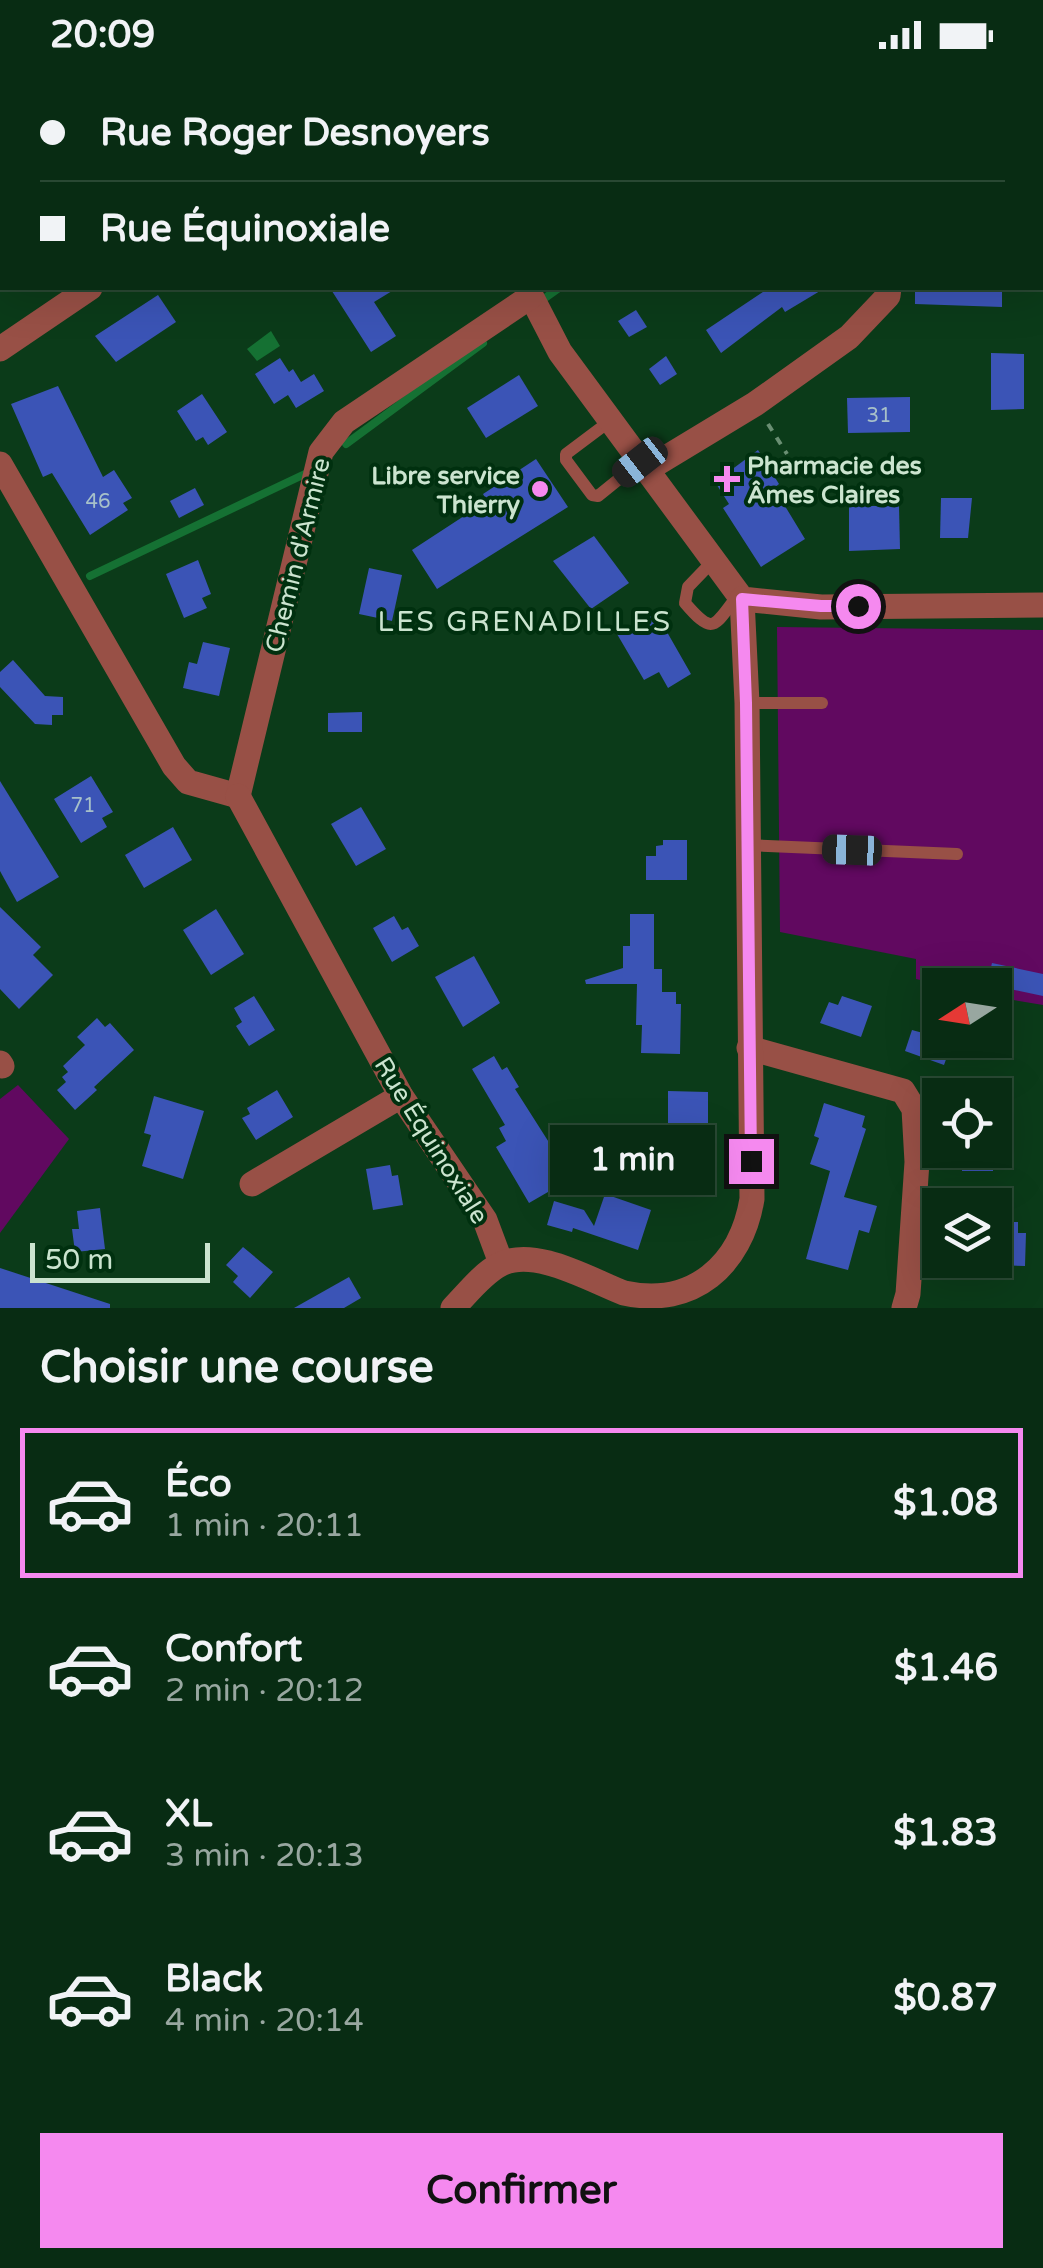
<!DOCTYPE html>
<html lang="fr">
<meta charset="utf-8">
<style>
:root{--surface:#082c13;--page:#11341c;--text:#f1f3f6;--muted:#98a7a0;--line:#294833;--accent:#f589ef}
body{margin:0;font-family:"Varela Round",sans-serif;background:var(--page);color:var(--text);height:100vh;display:flex;flex-direction:column;font-size:38px;white-space:nowrap}
*{box-sizing:border-box;margin:0}
p{font-size:32px;color:var(--muted)}
.icon{flex:none;width:55px;height:55px;fill:none;stroke:currentColor;stroke-width:2;stroke-linecap:round;stroke-linejoin:round}
.map{position:relative;height:1238px;overflow:hidden}
.details{display:flex;flex-direction:column;background:var(--surface);flex:1}
.details>*{flex:none}
.top-card{position:absolute;left:0px;top:0px;width:1045px;height:220px;box-shadow:0 10px 40px #0002,0 0 0 2px var(--line);display:grid;align-content:center;height:220px;padding:0 40px;background:var(--surface)}
.needle{width:65px;rotate:258deg}
.fabs{position:absolute;left:922px;top:898px;display:grid;gap:20px}
.fabs a{display:grid;place-items:center;width:90px;height:90px;border-radius:0px;background:var(--surface);box-shadow:0 10px 40px #0002,0 0 0 2px var(--line);font-size:50px}
.scale{position:absolute;left:30px;bottom:25px;width:180px;box-sizing:border-box;padding-left:10px;border:5px solid #cbe4cf;border-top:0;font-size:28px;line-height:35px;white-space:nowrap;color:#cbe4cf;-webkit-text-stroke:8px #00300f;paint-order:stroke}
.end{position:absolute;width:45px;height:45px;margin:-22px;border:12px solid #f589ef;background:#111;box-shadow:0 0 0 5px #111}
.from{border-radius:50%}
.bubble{position:absolute;height:70px;border-radius:0px;background:var(--surface);box-shadow:0 10px 40px #0002,0 0 0 2px var(--line);font-size:32px;font-weight:700;line-height:70px;text-align:center}
.car{position:absolute;width:30px;height:60px;margin:-30px -15px;border-radius:12px;box-shadow:0 0 8px 2px #0007;background:linear-gradient(#222 24%,#8ab4d8 0 40%,#222 0 76%,#8ab4d8 0 86%,#222 0)}
.top-card b{display:flex;align-items:center;gap:35px;height:95px;font-size:38px}
.top-card b+b{border-top:2px solid var(--line)}
.top-card i{width:25px;height:25px;background:var(--text)}
ul{padding:0;list-style:none}
li{display:flex;align-items:center;gap:30px;height:150px;margin:0 20px 15px;padding:0 20px;border:5px solid transparent;border-radius:0px}
li div{flex:1}
li b{display:block;font-size:38px}
li em{font-style:normal;font-weight:700}
li.on{border-color:var(--accent)}
li>.icon{width:90px;height:90px;stroke-width:1.5}
h2{padding:0 40px;font-size:45px;line-height:120px}
.button{display:flex;gap:20px;margin-top:auto;padding:20px 40px}
.button a{flex:1;height:115px;border-radius:0px;background:var(--accent);color:#111;font-size:40px;font-weight:700;line-height:115px;text-align:center}
.status{display:flex;justify-content:space-between;align-items:center;height:70px;padding:0 50px;background:var(--surface);direction:ltr}
.status svg{height:28px;fill:currentColor}
.map>svg:first-child{display:block}
</style>
<div class="status"><b>20:09</b><svg viewBox="0 0 49 12"><path d="M0 12V9h3v3zM5 12V6h3v6zM10 12V3h3v9zM15 12V0h3v12zM26 1h20v11H26zM47 4h2v5h-2z"/></svg></div>
<div class="map">
<svg width="1043" height="1238" viewBox="0 0 1043 1238">
<rect width="100%" height="100%" fill="#0b3b19"/>
<g fill="#610960">
<polygon points="777,557 1043,560 1043,935 995,927 995,915 942,915 916,909 916,889 780,862"/>
<polygon points="18,1015 69,1069 0,1163 0,1029"/>
</g>
<polygon fill="#157133" points="271,261 280,276 257,291 247,279"/>
<g fill="none" stroke-linecap="round" stroke-linejoin="round">
<g stroke="#157133" stroke-width="8">
<polyline points="1042,80 1043,80"/>
<polyline points="545,228 559,218"/>
<polyline points="346,374 483,273"/>
<polyline points="90,506 307,403"/>
</g>
</g>
<g fill="#3b54b6">
<polygon points="330,218 397,218 374,232 396,266 371,282"/>
<polygon points="769,218 825,218 785,242 782,237 721,283 706,260"/>
<polygon points="915,218 1002,218 1002,237 915,234"/>
<polygon points="158,225 176,252 116,292 95,266"/>
<polygon points="636,240 647,257 629,267 618,251"/>
<polygon points="991,283 1024,284 1024,339 991,340"/>
<polygon points="666,286 677,304 660,315 649,299"/>
<polygon points="280,288 289,302 293,299 301,312 314,304 324,321 296,338 288,325 274,334 255,304"/>
<polygon points="519,305 538,336 486,368 467,338"/>
<polygon points="58,316 103,407 114,400 132,428 123,433 128,440 90,465 52,403 43,407 11,334"/>
<polygon points="202,324 227,362 208,375 203,367 196,371 177,341"/>
<polygon points="910,327 910,362 848,363 847,328"/>
<polygon points="758,380 779,414 774,418 805,469 761,497 723,438 729,434 715,412"/>
<polygon points="536,389 568,437 437,519 412,480 487,431 483,424"/>
<polygon points="195,418 204,435 179,448 170,431"/>
<polygon points="941,428 972,428 968,468 940,468"/>
<polygon points="849,436 899,436 900,479 849,481"/>
<polygon points="594,466 629,513 591,539 553,491"/>
<polygon points="198,490 211,524 202,528 207,538 184,548 166,504"/>
<polygon points="369,498 402,505 392,551 359,544"/>
<polygon points="655,541 691,604 668,618 659,602 644,610 617,564"/>
<polygon points="203,572 230,578 219,626 183,618 189,592 197,594"/>
<polygon points="13,590 45,626 63,627 63,645 52,645 52,655 35,654 0,617 0,602"/>
<polygon points="362,642 362,662 328,662 328,643"/>
<polygon points="91,706 113,742 102,748 107,757 81,773 54,729"/>
<polygon points="0,711 59,807 17,832 0,801"/>
<polygon points="361,737 386,779 356,796 331,754"/>
<polygon points="173,757 192,790 144,818 125,785"/>
<polygon points="663,770 687,770 687,810 646,810 646,786 656,786 656,776 663,775"/>
<polygon points="0,837 41,877 33,885 53,905 19,939 0,919"/>
<polygon points="216,839 244,884 211,905 183,860"/>
<polygon points="630,844 654,844 654,899 662,899 662,922 676,922 676,934 681,934 680,984 641,983 642,955 636,955 637,914 586,914 585,910 623,898 623,876 630,876"/>
<polygon points="394,846 402,860 408,857 419,876 392,892 373,858"/>
<polygon points="474,886 500,933 463,957 435,907"/>
<polygon points="992,893 1043,904 1043,926 987,914"/>
<polygon points="935,922 940,923 940,970 953,970 944,995 905,981 912,960 923,963"/>
<polygon points="254,926 275,960 249,976 236,956 242,952 234,938"/>
<polygon points="842,926 872,936 861,967 820,953 829,932 838,935"/>
<polygon points="97,948 105,957 110,953 134,980 94,1017 97,1020 75,1040 57,1020 66,1012 62,1007 68,1002 63,996 85,975 77,967"/>
<polygon points="494,986 502,1000 507,997 519,1017 515,1019 557,1085 553,1087 567,1111 529,1133 496,1077 506,1071 499,1058 505,1055 472,999"/>
<polygon points="277,1020 293,1047 256,1070 242,1048 250,1044 247,1038"/>
<polygon points="668,1021 708,1022 708,1114 668,1114"/>
<polygon points="154,1026 204,1041 183,1109 142,1096 151,1065 144,1063"/>
<polygon points="824,1033 865,1046 862,1057 866,1059 844,1127 877,1136 869,1163 859,1160 848,1200 806,1189 830,1101 810,1094 819,1068 814,1066"/>
<rect x="962" y="1080" width="31" height="21"/>
<polygon points="390,1095 392,1106 398,1105 403,1135 373,1140 366,1099"/>
<polygon points="605,1124 651,1140 638,1180 573,1158 572,1162 547,1155 554,1131 584,1140 594,1156"/>
<polygon points="100,1138 105,1179 75,1182 72,1159 79,1159 77,1141"/>
<polygon points="995,1152 1018,1152 1018,1163 1026,1163 1025,1196 995,1195"/>
<polygon points="243,1177 273,1202 250,1228 233,1212 238,1206 226,1195"/>
<polygon points="0,1198 110,1234 110,1238 0,1238"/>
<polygon points="349,1207 361,1228 344,1238 294,1238"/>
</g>
<g fill="none" stroke-linecap="round" stroke-linejoin="round">
<polyline stroke="#6a8f73" stroke-width="4" stroke-dasharray="8 8" stroke-linecap="butt" points="768,354 787,384"/>
<g stroke="#985046" stroke-width="12">
<polyline points="610,351 566,384 566,390 592,425 598,426 640,392"/>
<path d="M713 491 688 517 685 533C715 568 714 555 739 524"/>
<polyline points="747,633 822,633"/>
<polyline points="747,775 957,784"/>
</g>
<g stroke="#985046" stroke-width="25">
<polyline points="460,0 461,2"/>
<polyline points="891,0 891,2"/>
<polyline points="405,2 409,0"/>
<polyline points="527,218 560,282 742,529 821,537 1043,535"/>
<polyline points="0,279 90,218"/>
<polyline points="0,394 174,696 188,712 238,726"/>
<polyline points="646,400 755,334 849,267 888,226 889,218"/>
<polyline points="238,726 321,382 344,352 530,227"/>
<polyline points="238,726 401,1026 485,1150 501,1193"/>
<polyline points="749,978 903,1021 914,1039 917,1092 908,1224 904,1238"/>
<polyline points="0,993 2,996"/>
<polyline points="252,1114 401,1026"/>
<path d="M453 1238C467 1224 481 1205 499 1195 534 1176 590 1210 624 1223 693 1238 741 1195 752 1129L747 633 742 529"/>
</g>
</g>
<g fill="none" stroke-linecap="round" stroke-linejoin="round">
<polyline stroke="#f589ef" stroke-width="12" points="751,1091 746,633 742,529 821,536 858,536"/>
</g>
<g fill="#f589ef" stroke="#00300f" stroke-width="4">
<path d="M722 394h10v10h10v10h-10v10h-10v-10h-10v-10h10z"/>
<circle cx="540" cy="419" r="10"/>
</g>
<g text-anchor="middle" stroke-width="8" stroke-linejoin="round" paint-order="stroke">
<g font-size="20" fill="#a7c0c9">
<text x="879" y="352">31</text>
<text x="98" y="438">46</text>
<text x="83" y="742">71</text>
</g>
<g font-size="25" font-weight="bold" fill="#cbe4cf" stroke="#00300f" text-anchor="start">
<text x="747" y="404">Pharmacie des<tspan x="747" dy="29">Âmes Claires</tspan></text>
<text x="520" y="414" text-anchor="end">Libre service<tspan x="520" dy="29">Thierry</tspan></text>
</g>
<g font-size="25" fill="#cbe4cf" stroke="#00300f">
<text transform="translate(297 485) rotate(-76)" y="9">Chemin d'Armire</text>
<text transform="translate(432 1070) rotate(58)" y="9">Rue Équinoxiale</text>
</g>
<g font-size="28" letter-spacing="2.5" fill="#cbe4cf" stroke="#00300f">
<text x="525" y="561">LES GRENADILLES</text>
</g>
</g>
</svg>
<div class="fabs">
<a><svg class="needle" viewBox="-14 -14 28 28"><path d="M0-13l5 13h-10z" fill="#e53935"/><path d="M0 13l5-13h-10z" fill="#98a7a0"/></svg></a>
<a><svg class="icon" aria-label="locate" viewBox="0 0 24 24"><circle cx="12" cy="12" r="6"/><path d="M12 2v4M12 18v4M2 12h4M18 12h4"/></svg></a>
<a><svg class="icon" aria-label="layers" viewBox="0 0 24 24"><path d="M12 4l9 5-9 5-9-5zM3 14l9 5 9-5"/></svg></a>
</div>
<div class="scale">50 m</div>
<i class="end from" style="left:858px;top:536px"></i>
<i class="end" style="left:751px;top:1091px"></i>
<div class="bubble" style="left:550px;top:1055px;width:165px">1 min</div>
<i class="car" style="left:640px;top:392px;rotate:232deg"></i>
<i class="car" style="left:852px;top:780px;rotate:272deg"></i>
<div class="top-card">
<b><i class="from"></i>Rue Roger Desnoyers</b>
<b><i></i>Rue Équinoxiale</b>
</div>
</div>
<section class="details">
<h2>Choisir une course</h2>
<ul>
<li class="on"><svg class="icon" aria-label="car" viewBox="0 0 24 24"><path d="M5 17H2v-5l4-1 3-4h7l3 4 3 1v5h-3M9 17h6M6 11h13"/><circle cx="7" cy="17" r="2"/><circle cx="17" cy="17" r="2"/></svg><div><b>Éco</b><p>1 min · 20:11</p></div><em>$1.08</em></li>
<li><svg class="icon" aria-label="car" viewBox="0 0 24 24"><path d="M5 17H2v-5l4-1 3-4h7l3 4 3 1v5h-3M9 17h6M6 11h13"/><circle cx="7" cy="17" r="2"/><circle cx="17" cy="17" r="2"/></svg><div><b>Confort</b><p>2 min · 20:12</p></div><em>$1.46</em></li>
<li><svg class="icon" aria-label="car" viewBox="0 0 24 24"><path d="M5 17H2v-5l4-1 3-4h7l3 4 3 1v5h-3M9 17h6M6 11h13"/><circle cx="7" cy="17" r="2"/><circle cx="17" cy="17" r="2"/></svg><div><b>XL</b><p>3 min · 20:13</p></div><em>$1.83</em></li>
<li><svg class="icon" aria-label="car" viewBox="0 0 24 24"><path d="M5 17H2v-5l4-1 3-4h7l3 4 3 1v5h-3M9 17h6M6 11h13"/><circle cx="7" cy="17" r="2"/><circle cx="17" cy="17" r="2"/></svg><div><b>Black</b><p>4 min · 20:14</p></div><em>$0.87</em></li>
</ul>
<div class="button"><a>Confirmer</a></div>
</section>
